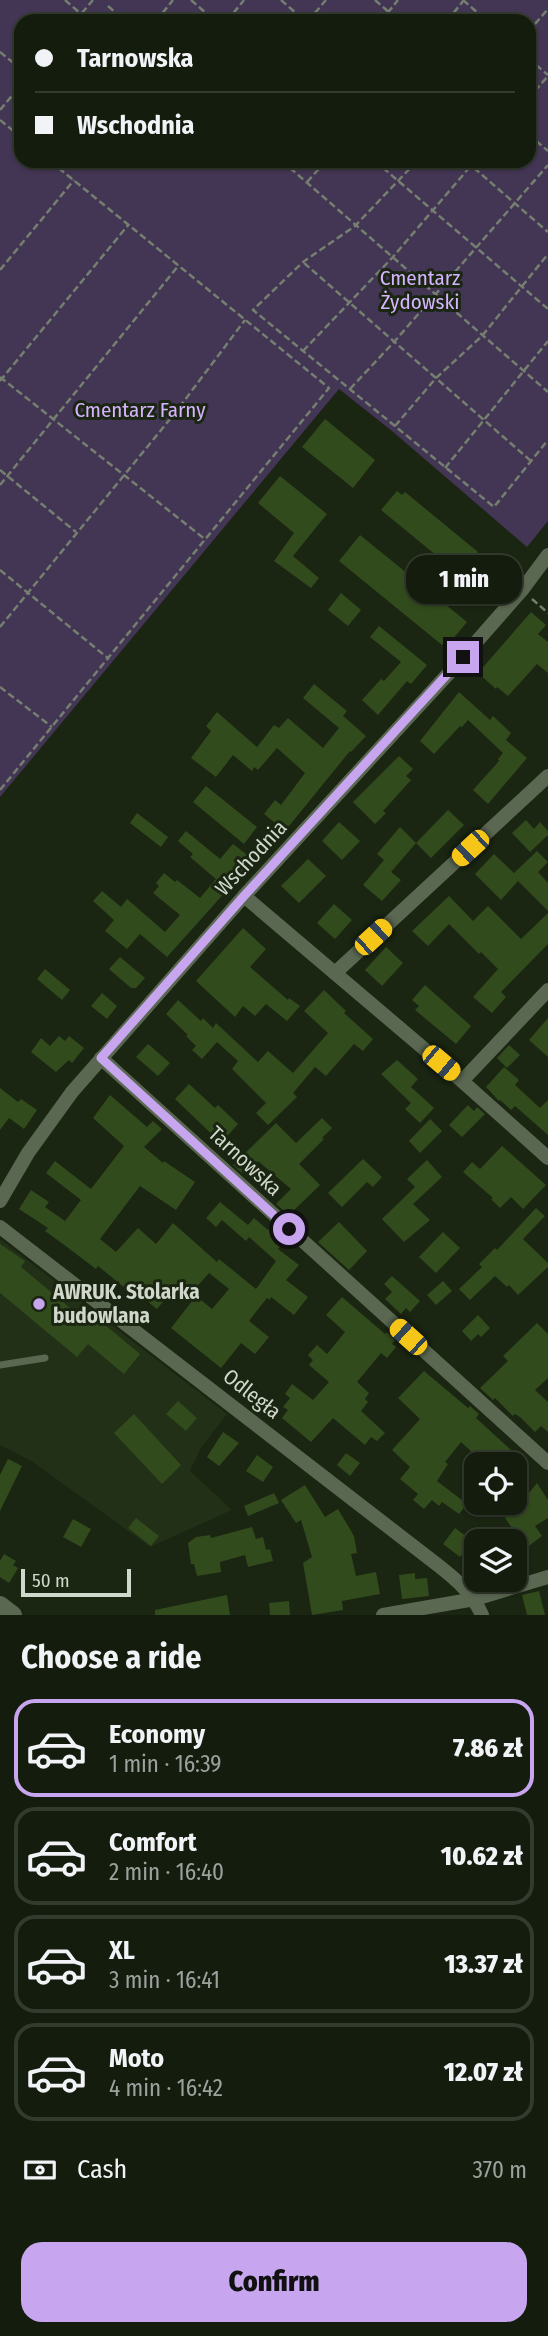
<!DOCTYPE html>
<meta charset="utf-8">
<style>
:root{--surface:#141c0e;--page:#21291c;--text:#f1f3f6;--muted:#9da19e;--line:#333a2e;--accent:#c7a6ef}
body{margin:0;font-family:"Fira Sans Condensed",sans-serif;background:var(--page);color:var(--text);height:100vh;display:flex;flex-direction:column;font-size:26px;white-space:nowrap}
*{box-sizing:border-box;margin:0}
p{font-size:23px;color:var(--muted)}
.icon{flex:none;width:38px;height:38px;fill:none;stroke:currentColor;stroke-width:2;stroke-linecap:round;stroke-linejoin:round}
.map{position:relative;height:1615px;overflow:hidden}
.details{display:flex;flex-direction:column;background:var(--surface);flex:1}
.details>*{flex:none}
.top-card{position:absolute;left:14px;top:14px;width:522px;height:154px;border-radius:21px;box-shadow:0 2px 5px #0004,0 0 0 2px var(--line);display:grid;align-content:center;height:154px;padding:0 21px;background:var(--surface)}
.buttons{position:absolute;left:464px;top:1452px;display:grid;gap:14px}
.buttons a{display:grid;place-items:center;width:63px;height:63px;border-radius:14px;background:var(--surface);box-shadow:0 2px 5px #0004,0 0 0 2px var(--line);font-size:35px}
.scale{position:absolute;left:21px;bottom:18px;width:110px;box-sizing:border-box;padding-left:7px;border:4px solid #d0d8cb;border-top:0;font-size:19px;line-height:24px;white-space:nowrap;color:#d0d8cb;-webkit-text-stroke:5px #1a2512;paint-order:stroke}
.end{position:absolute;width:32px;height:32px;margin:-16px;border:9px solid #c7a6ef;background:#111;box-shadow:0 0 0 4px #111}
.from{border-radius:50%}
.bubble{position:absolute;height:49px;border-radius:21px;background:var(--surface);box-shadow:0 2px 5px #0004,0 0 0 2px var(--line);font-size:23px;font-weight:800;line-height:49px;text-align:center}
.car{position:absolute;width:21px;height:42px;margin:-21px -10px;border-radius:9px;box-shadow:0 0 5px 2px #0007;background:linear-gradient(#f5c518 24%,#345 0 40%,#f5c518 0 76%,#345 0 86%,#f5c518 0)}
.top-card b{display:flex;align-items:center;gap:24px;height:66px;font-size:26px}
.top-card b+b{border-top:2px solid var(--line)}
.top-card i{width:18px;height:18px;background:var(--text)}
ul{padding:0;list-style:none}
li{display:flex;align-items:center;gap:21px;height:98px;margin:0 14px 10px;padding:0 7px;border:4px solid var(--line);border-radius:21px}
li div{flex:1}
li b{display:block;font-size:26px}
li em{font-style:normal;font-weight:800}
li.selected{border-color:var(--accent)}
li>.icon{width:63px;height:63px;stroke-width:1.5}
h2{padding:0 21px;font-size:32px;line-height:84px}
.pay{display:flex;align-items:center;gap:18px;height:77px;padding:0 21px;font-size:26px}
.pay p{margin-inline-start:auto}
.primary-button{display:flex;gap:14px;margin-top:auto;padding:14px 21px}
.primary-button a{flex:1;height:80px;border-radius:21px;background:var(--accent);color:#111;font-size:28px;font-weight:800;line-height:80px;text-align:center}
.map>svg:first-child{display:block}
</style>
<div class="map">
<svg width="548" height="1615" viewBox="0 0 548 1615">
<rect width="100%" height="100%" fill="#1a2512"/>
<polygon fill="#213016" points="0,1239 227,1414 201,1448 190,1471 232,1510 150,1547 33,1462 0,1445"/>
<path fill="#433554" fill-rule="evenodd" d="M0 0H548V521L527 547 392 431 339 389 0 797ZM21 21H528V161H21Z"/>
<g fill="#324b1d">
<polygon points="325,419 375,460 353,488 302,447"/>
<polygon points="280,476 327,514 293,556 319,578 311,588 274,561 294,533 258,503"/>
<polygon points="397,491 402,495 405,492 478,552 475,555 488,565 483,571 496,583 480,602 468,591 470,588 457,577 459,574 381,510"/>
<polygon points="360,535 467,622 447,646 444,643 442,645 339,561"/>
<polygon points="341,593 361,610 348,626 328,610"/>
<polygon points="531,612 546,625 538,634 548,642 548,673 537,664 508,696 497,687 496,689 478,673"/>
<polygon points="379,626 427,665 411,684 407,681 378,715 362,700 381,679 384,681 401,662 370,637"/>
<polygon points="314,684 347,711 343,716 366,736 351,752 350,751 285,831 264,814 275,800 281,805 305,773 277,748 258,770 254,767 252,771 233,755 216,777 191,758 211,731 206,726 217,712 257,747 274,725 279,728 288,718 323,748 339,728 303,698"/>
<polygon points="459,692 490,720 493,716 511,733 506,740 527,758 488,804 473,790 499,761 498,759 503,753 468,720 462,727 460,726 434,754 420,741"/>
<polygon points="399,756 413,769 406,776 411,780 383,811 386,813 375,824 353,802"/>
<polygon points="206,786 257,827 244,844 193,802"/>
<polygon points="448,810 464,825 431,858 416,843 391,872 401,880 382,901 363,885 384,860 377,854 400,827 416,843"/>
<polygon points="137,813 168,837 161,847 130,823"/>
<polygon points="526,820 534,829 540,822 548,831 548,835 530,852 512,833"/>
<polygon points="339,822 360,841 342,860 322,841"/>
<polygon points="186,831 220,859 233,844 254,860 167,957 140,934 127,949 105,931 114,920 93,901 102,891 121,907 127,899 165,932 180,915 153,893 159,886 156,883 164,873 175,882 177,880 200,898 216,879 190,857 193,854 178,841"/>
<polygon points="537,851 548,862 538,872 548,883 548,911 518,881 501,900 475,874 494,854 514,873"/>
<polygon points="308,859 326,876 299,903 281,886"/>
<polygon points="449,896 473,921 488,906 521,939 548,913 548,944 501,992 506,997 492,1013 473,997 498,969 481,952 479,954 449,924 428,946 412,931"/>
<polygon points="334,904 352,920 335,939 317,923"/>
<polygon points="243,928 266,949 250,967 288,1000 289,998 300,1006 287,1021 266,1004 255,1016 243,1006 235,1017 196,981"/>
<polygon points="386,947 403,963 382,986 365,970"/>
<polygon points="120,957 145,978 136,988 131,988 109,969"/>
<polygon points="45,969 70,990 62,1000 37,979"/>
<polygon points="425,985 471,1026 456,1044 415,1010 419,1006 412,1000"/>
<polygon points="324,990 346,1011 344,1013 373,1039 363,1051 354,1044 326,1076 315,1067 293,1093 297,1097 268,1125 256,1113 266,1103 232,1069 238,1061 217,1042 202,1059 192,1050 196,1046 186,1036 188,1035 166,1014 178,1000 201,1021 203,1018 213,1028 216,1023 258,1062 268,1051 293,1073 328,1033 304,1011"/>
<polygon points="102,993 117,1006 107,1019 91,1006"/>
<polygon points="548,1018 548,1057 529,1040"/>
<polygon points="59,1036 65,1041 69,1036 84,1048 72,1063 69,1060 56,1072 31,1052 41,1038 50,1046"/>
<polygon points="148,1044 170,1063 158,1076 136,1057"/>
<polygon points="509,1045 520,1055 507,1068 497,1058"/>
<polygon points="397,1060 418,1079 411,1087 434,1108 420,1123 405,1109 411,1103 381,1074"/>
<polygon points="504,1067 519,1080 515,1085 540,1108 548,1100 548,1135 515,1106 511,1110 500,1100 499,1101 486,1087"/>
<polygon points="189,1084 215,1108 218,1105 238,1124 221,1143 175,1099"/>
<polygon points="0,1088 18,1102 21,1099 37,1110 24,1129 9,1118 0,1130"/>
<polygon points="110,1095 147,1127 153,1121 162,1129 144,1147 163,1163 164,1161 195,1182 176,1210 140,1186 100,1239 116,1252 138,1228 156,1244 173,1223 217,1262 219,1259 256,1289 276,1261 249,1237 246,1241 222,1220 216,1227 206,1218 220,1202 248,1225 254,1218 268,1230 272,1226 286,1239 278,1249 299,1265 286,1280 308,1297 294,1315 271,1297 270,1300 267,1298 249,1321 269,1337 255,1354 241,1343 221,1368 171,1328 196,1296 212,1309 229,1289 209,1273 187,1298 175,1287 157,1309 127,1285 125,1288 98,1266 96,1269 63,1244 45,1231 48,1228 19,1209 31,1190 49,1202 45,1207 65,1221 81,1200 46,1173 55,1161 91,1189 124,1146 93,1118"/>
<polygon points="468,1105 474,1111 477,1107 485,1114 462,1137 449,1125"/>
<polygon points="322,1118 332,1128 322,1138 324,1139 299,1164 320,1185 289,1215 276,1204 291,1189 258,1161 253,1166 251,1164 242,1173 233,1165 276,1123 296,1143"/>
<polygon points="430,1119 442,1131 420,1153 409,1141"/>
<polygon points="502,1146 546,1185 523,1209 511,1197 500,1208 491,1199 493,1198 463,1172 472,1162 480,1169"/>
<polygon points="363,1159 382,1177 373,1187 367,1182 342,1207 328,1193"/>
<polygon points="427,1160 442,1177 413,1204 430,1220 404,1242 382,1219 415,1187 407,1179"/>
<polygon points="536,1208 545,1216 523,1239 548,1263 548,1267 518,1295 509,1285 507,1287 495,1276 470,1300 459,1289 482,1267 479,1264 495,1248 497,1250"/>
<polygon points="339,1222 367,1251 349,1270 318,1242"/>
<polygon points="443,1232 460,1248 436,1273 419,1257"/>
<polygon points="0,1244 25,1261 21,1267 87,1322 93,1315 140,1354 124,1374 88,1344 77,1357 0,1293"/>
<polygon points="392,1276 420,1301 410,1312 406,1308 401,1314 385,1299 392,1292 384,1284"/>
<polygon points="443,1281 452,1291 436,1305 427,1295"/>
<polygon points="342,1297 385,1334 387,1332 395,1340 392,1344 396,1347 387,1358 381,1353 357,1382 369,1393 365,1399 368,1402 361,1411 385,1433 377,1441 371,1437 365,1445 333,1418 311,1442 282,1418 288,1410 283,1407 290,1398 285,1394 292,1384 313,1400 329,1382 309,1365 313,1360 308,1355 317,1345 327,1354 345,1332 326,1315"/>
<polygon points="478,1315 490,1328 481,1337 478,1334 471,1341 462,1331"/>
<polygon points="537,1323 548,1334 548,1378 535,1390 548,1402 548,1432 541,1426 535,1432 520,1417 515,1414 513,1416 495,1398 493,1400 480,1388 508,1361 503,1356"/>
<polygon points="424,1371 468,1408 470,1406 479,1414 476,1418 511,1450 499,1465 486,1465 461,1442 445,1462 448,1464 437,1481 467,1504 459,1514 442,1502 439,1506 432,1500 424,1509 413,1500 418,1494 400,1479 410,1467 392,1450 420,1419 398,1398"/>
<polygon points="178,1401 197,1418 186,1431 166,1414"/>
<polygon points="134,1414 181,1465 162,1484 114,1433"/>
<polygon points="223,1432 239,1443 219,1466 207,1457"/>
<polygon points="346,1453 360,1463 350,1476 337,1465"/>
<polygon points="257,1455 273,1467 263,1482 246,1471"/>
<polygon points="8,1459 22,1466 0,1511 0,1475"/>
<polygon points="537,1483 548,1500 548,1518 535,1526 542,1536 526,1548 505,1518 510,1513 499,1503 514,1503 514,1488 525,1498"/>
<polygon points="305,1485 325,1517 338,1509 354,1536 357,1553 351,1554 356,1576 376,1572 380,1594 342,1601 343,1610 312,1615 303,1563 312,1557 301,1520 296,1523 281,1500"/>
<polygon points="274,1493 279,1503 248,1516 244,1506"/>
<polygon points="136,1518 159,1536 151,1546 128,1528"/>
<polygon points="73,1519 91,1529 81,1547 63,1537"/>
<polygon points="252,1527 256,1539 263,1537 266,1550 270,1549 273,1561 248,1567 245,1555 220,1562 221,1572 197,1576 194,1564 191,1564 188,1543 196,1537 210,1535 211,1538"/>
<polygon points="455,1528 475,1543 466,1555 463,1553 460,1557 443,1544"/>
<polygon points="4,1554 16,1561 13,1565 18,1568 9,1583 0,1577 0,1561"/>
<polygon points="415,1573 415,1579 427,1578 429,1596 402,1599 399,1575"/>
<polygon points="539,1591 545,1615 527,1615 522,1595"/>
<polygon points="227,1595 230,1615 155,1615 155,1610"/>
<polygon points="289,1601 290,1615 270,1615 269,1603"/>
</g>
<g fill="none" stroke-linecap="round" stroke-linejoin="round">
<g stroke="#757f6f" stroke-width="2.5" stroke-dasharray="7 3.5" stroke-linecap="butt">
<polyline points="65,0 81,14"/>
<polyline points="191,0 215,21"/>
<polyline points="281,0 305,21"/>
<polyline points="375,0 399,21"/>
<polyline points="463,0 487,21"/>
<polyline points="108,6 125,21"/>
<polyline points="75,21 93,0"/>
<polyline points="156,21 173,0"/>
<polyline points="227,21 244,0"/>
<polyline points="308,21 326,0"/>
<polyline points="381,21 398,0"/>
<polyline points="447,21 464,0"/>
<polyline points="528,32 548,9"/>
<polyline points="0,52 21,69"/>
<polyline points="528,58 548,75"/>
<polyline points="528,99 548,76"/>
<polyline points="0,110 21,85"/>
<polyline points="0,120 21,137"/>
<polyline points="528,134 548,151"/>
<polyline points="282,161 548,392"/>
<polyline points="375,161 548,309"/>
<polyline points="417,161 355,226 303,262 253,310 494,507 548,440"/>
<polyline points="466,161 548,232"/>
<polyline points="307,182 326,161"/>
<polyline points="304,263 531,461"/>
<polyline points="0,270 74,180"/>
<polyline points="303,351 392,258 475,161"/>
<polyline points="0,377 206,540"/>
<polyline points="0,381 129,224"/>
<polyline points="350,389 394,342 548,165"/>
<polyline points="395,426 436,378 482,336 548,254"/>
<polyline points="445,468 548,341"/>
<polyline points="0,470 76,532"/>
<polyline points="0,485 179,265"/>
<polyline points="0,570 109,659"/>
<polyline points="532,599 548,613"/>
<polyline points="0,627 175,413 245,320"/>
<polyline points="0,687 52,727"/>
<polyline points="0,790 329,388 50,161"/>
</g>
<polyline stroke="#5a6751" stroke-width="7" points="0,1365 45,1358"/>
<g stroke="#5a6751" stroke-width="14">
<polyline points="244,896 462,1081 548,1158"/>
<polyline points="335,973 548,776"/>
<polyline points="101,1058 548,1463"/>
<polyline points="462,1081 548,990"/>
<polyline points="0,1201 28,1153 72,1092 244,896 449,673 522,590 548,555"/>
<path d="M0 1227 439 1566C458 1581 472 1593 482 1615"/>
<polyline points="383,1615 475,1599 548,1577"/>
</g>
<polyline stroke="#5a6751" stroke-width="18" points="0,1605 13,1615"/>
</g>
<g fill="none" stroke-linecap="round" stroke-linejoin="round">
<polyline stroke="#c7a6ef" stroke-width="9" points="289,1229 101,1058 244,896 463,657"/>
</g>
<circle fill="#c7a6ef" stroke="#1a2512" stroke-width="2.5" cx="39" cy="1304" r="7"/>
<g text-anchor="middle" stroke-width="6" stroke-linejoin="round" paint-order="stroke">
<g font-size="21" fill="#d5b3fe" stroke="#1a2512">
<text x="420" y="285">Cmentarz<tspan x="420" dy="24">Żydowski</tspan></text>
<text x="140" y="417">Cmentarz Farny</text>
</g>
<g font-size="21" fill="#d0d8cb" stroke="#1a2512">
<text transform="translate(251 858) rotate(-47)" y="7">Wschodnia</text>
<text transform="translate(245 1161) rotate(43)" y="7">Tarnowska</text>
<text transform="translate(252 1394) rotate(38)" y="7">Odległa</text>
</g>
<g font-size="21" font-weight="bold" fill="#d0d8cb" stroke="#1a2512" text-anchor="start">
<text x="53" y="1299">AWRUK. Stolarka<tspan x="53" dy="24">budowlana</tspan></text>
</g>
</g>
</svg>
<div class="buttons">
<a><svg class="icon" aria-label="locate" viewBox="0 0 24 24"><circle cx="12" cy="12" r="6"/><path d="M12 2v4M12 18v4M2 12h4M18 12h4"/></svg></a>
<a><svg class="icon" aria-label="layers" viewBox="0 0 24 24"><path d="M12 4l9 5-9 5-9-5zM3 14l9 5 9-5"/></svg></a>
</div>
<div class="scale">50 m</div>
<i class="end from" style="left:289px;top:1229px"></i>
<i class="end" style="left:463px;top:657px"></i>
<div class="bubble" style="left:406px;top:555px;width:116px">1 min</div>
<i class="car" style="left:470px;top:848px;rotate:227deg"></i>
<i class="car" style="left:373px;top:937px;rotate:47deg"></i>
<i class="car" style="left:441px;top:1063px;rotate:130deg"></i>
<i class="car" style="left:408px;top:1337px;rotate:312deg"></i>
<div class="top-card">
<b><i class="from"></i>Tarnowska</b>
<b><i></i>Wschodnia</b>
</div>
</div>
<section class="details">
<h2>Choose a ride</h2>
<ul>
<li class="selected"><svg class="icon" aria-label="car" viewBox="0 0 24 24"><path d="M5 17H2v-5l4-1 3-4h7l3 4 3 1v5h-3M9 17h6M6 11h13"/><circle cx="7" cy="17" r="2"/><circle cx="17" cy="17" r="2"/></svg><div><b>Economy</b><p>1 min · 16:39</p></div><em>7.86 zł</em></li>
<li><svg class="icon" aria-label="car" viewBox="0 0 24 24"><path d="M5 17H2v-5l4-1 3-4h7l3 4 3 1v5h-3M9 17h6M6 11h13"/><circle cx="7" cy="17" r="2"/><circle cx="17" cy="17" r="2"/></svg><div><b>Comfort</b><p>2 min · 16:40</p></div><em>10.62 zł</em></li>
<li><svg class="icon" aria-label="car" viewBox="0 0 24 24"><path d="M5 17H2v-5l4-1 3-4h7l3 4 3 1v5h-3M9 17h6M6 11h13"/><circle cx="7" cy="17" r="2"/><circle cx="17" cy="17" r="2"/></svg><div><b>XL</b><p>3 min · 16:41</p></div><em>13.37 zł</em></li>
<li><svg class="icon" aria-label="car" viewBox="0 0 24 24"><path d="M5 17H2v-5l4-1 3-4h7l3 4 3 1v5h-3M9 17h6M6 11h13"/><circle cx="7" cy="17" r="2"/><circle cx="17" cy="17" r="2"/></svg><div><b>Moto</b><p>4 min · 16:42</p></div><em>12.07 zł</em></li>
</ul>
<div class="pay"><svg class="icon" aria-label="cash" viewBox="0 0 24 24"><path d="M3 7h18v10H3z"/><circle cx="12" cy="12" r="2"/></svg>Cash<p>370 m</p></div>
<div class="primary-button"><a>Confirm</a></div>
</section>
